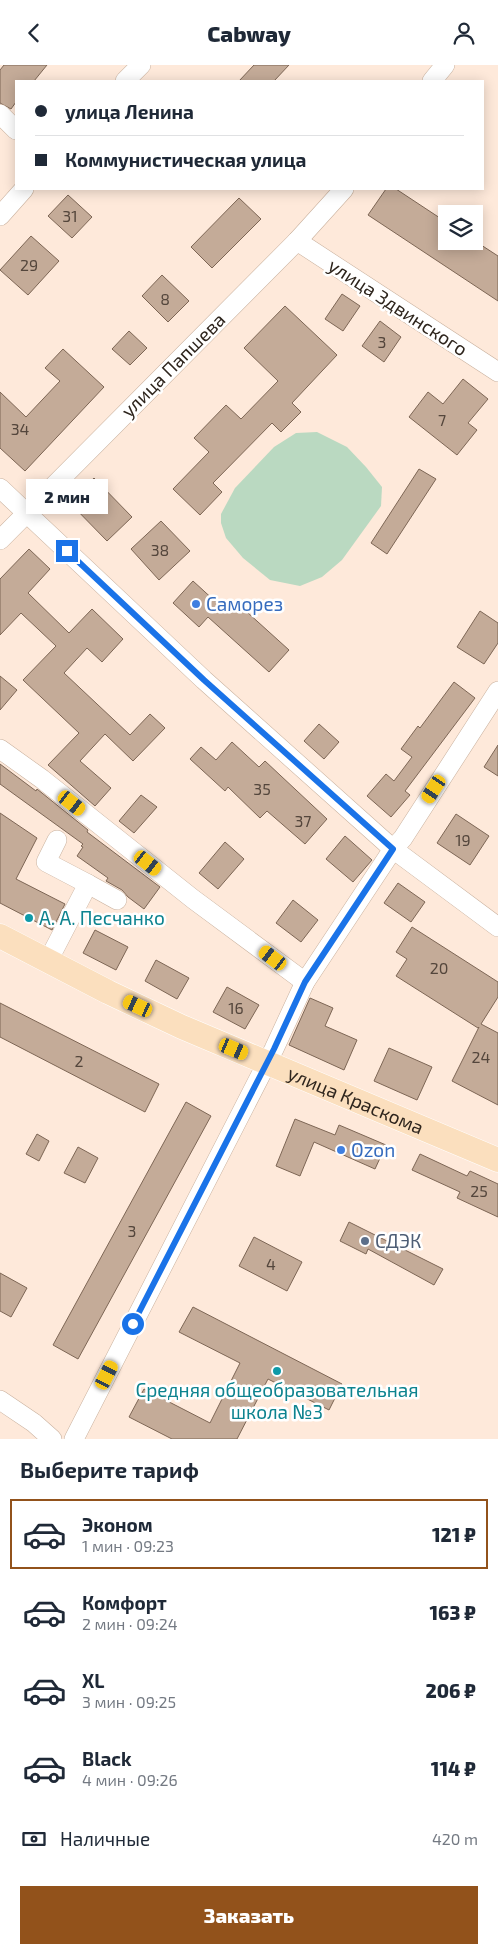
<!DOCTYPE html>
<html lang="ru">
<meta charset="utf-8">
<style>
:root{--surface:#fff;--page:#f2f2f3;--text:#1f2937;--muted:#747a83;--line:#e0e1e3;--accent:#92521b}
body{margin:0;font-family:"Exo 2",sans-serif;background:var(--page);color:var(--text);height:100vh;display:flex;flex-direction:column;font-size:19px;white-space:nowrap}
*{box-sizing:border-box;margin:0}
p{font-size:16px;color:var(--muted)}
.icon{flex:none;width:28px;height:28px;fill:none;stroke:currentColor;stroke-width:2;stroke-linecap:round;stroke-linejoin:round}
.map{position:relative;height:1374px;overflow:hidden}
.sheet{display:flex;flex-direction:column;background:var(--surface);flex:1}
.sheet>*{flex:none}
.banner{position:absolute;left:15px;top:15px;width:469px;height:110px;border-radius:0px;box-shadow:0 2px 12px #0003;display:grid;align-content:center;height:110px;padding:0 20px;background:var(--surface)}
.buttons{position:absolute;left:438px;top:140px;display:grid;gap:10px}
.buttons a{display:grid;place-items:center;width:45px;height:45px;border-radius:0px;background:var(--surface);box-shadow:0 2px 12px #0003;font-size:25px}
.end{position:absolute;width:22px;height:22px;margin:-11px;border:6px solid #1a73e8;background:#fff;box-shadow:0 0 0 2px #fff}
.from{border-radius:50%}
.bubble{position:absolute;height:35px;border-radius:0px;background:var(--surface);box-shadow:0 2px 12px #0003;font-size:16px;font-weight:800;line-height:35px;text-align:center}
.car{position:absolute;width:15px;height:30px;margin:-15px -8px;border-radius:6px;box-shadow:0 0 4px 1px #0007;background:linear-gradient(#f5c518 24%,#345 0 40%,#f5c518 0 76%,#345 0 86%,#f5c518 0)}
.banner b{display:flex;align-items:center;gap:18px;height:48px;font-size:19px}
.banner b+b{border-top:1px solid var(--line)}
.banner i{width:12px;height:12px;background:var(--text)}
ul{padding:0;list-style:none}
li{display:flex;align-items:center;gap:15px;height:70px;margin:0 10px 8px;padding:0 10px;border:2px solid transparent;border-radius:0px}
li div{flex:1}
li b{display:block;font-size:19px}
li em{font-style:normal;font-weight:800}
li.current{border-color:var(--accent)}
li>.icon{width:45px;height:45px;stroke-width:1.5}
h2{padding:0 20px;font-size:22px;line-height:60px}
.pay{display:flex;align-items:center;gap:12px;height:55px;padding:0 20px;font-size:19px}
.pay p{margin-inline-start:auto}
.primary-button{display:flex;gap:10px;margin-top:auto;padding:10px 20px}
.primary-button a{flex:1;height:58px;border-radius:0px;background:var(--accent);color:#fff;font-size:20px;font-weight:800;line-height:58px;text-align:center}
header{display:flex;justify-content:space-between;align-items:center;height:65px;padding:0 20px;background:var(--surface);font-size:22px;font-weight:800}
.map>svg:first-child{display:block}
</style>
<header><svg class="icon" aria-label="back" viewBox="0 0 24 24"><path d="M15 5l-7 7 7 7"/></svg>Cabway<svg class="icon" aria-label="person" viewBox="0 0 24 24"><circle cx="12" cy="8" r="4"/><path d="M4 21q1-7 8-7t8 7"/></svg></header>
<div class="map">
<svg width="498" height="1374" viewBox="0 0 498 1374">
<rect width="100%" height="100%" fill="#fee9da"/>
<polygon fill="#bad9c1" points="317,367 347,382 366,402 382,422 381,441 342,495 322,512 300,521 270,515 243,493 226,473 221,458 221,449 235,423 274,382 296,368"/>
<g fill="#c4ab98" stroke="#7d6655">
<polygon points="4,0 47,0 34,16 16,16 16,37 11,44 0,38 0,5"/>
<polygon points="254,0 289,0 274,16 239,16"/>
<polygon points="386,124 396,124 446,157 446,176 475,176 498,191 498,236 368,150"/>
<polygon points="68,130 92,152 72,173 48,151"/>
<polygon points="239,133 261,154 212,203 191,182"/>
<polygon points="31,171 59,196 28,230 0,205"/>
<polygon points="162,210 189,236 168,257 142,231"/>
<polygon points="342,229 360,241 343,266 325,254"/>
<polygon points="285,241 337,290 292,338 301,347 281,367 272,358 213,418 222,427 200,450 173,424 209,387 194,373 226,340 241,354 278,316 244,283"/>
<polygon points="380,256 401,272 384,297 362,281"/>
<polygon points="129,266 147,283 130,300 112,284"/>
<polygon points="63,284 104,322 25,406 0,383 0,327 26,352 60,316 45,303"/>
<polygon points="463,314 488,334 468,358 477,365 457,390 409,352 428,327 443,339"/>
<polygon points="419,404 436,414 387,489 371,478"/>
<polygon points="94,413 132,452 107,476 69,437"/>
<polygon points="161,456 190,486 159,515 131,484"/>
<polygon points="29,484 50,504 28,528 69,568 92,544 123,574 102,597 87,583 64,608 130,670 150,649 165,663 133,696 105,669 80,696 111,723 95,741 48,700 79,668 23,615 56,581 21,548 0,570 0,514"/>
<polygon points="193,516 228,548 237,538 289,585 269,607 208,552 199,562 173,538"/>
<polygon points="480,546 498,558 498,578 484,599 457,582"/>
<polygon points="0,611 17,625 0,645"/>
<polygon points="454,617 475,633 405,726 410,730 391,752 367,731 386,709 394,716 412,692 401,684 418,661 420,663"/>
<polygon points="319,659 339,677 324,694 304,676"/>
<polygon points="232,677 259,702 265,696 327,754 305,779 267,746 260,753 228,722 225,726 190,694 201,682 216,695"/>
<polygon points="498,680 498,711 484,702"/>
<polygon points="0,699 36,726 37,724 88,765 87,767 160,822 144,844 128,832 122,825 106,816 108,813 77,791 83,782 81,781 83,779 0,719"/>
<polygon points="141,730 157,742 134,768 119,756"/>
<polygon points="0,748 37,773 16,814 65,839 52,865 0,838"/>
<polygon points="456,749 489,771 470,800 437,778"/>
<polygon points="345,771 372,795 353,817 326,794"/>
<polygon points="225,777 244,794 218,824 199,808"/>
<polygon points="398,818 425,837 411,857 384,838"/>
<polygon points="293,835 318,855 301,877 276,858"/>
<polygon points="412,862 498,917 498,932 481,959 498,968 498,1040 452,1016 479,962 478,963 396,911 407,894 396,887"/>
<polygon points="95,865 128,882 116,905 83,888"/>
<polygon points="156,895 189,913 177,934 145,916"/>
<polygon points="227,922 259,940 245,964 213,947"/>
<polygon points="310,933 333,943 325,961 357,975 344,1005 289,980"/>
<polygon points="0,938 159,1019 145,1047 0,972"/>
<polygon points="389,983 432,1002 417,1035 374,1016"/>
<polygon points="186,1037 211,1051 78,1294 53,1280"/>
<polygon points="295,1054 335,1070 339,1060 386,1080 375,1104 314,1077 300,1111 276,1101"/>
<polygon points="37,1069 49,1076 39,1096 26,1089"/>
<polygon points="78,1082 98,1093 85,1118 64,1108"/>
<polygon points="420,1089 467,1111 470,1106 498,1119 498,1152 457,1133 460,1127 412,1105"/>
<polygon points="349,1157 443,1204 434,1220 368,1184 366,1189 340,1176"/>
<polygon points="254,1172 302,1197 287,1226 239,1201"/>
<polygon points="0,1208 27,1223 11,1252 0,1246"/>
<polygon points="193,1242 342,1319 329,1345 268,1314 237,1374 172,1374 129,1352 144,1324 210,1358 240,1298 179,1267"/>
</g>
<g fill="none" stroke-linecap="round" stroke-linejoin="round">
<defs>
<g id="minor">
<polyline points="125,16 141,0"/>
<polyline points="432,16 445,0"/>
<polyline points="0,49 16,65"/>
<polyline points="0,151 24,124"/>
<polyline points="297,176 498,307"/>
<polyline points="0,423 204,615 393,784 498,862"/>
<polyline points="0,475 297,176 344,124"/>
<polyline points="0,684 42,714 193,834 305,917"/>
<polyline points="88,819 117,835"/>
<polyline points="48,896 88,819 46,797 57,775"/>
<polyline points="0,1335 34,1358 52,1374"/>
<polyline points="74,1374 274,984 305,917 393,784 403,773 498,626"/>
</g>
<g id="major">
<path id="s1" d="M0 871 108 927 182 962 498 1095"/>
</g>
</defs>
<use href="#minor" stroke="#c9b19e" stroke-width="20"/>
<use href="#major" stroke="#fff" stroke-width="25"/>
<use href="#minor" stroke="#fff" stroke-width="19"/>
<use href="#major" stroke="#fbdfbe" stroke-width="24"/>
</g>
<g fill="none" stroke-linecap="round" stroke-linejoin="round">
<polyline stroke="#1a73e8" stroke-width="6" points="67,486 204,615 393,784 305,917 274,984 133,1259"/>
</g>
<g fill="#3f7fe0" stroke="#fff" stroke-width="2">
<circle cx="196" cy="539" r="5"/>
<circle cx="341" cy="1085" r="5"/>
</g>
<g fill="#0f9aa8" stroke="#fff" stroke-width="2">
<circle cx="29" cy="853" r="5"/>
<circle cx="277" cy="1306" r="5"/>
</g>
<circle fill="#5c6f8a" stroke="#fff" stroke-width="2" cx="365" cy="1176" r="5"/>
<g text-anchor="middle" stroke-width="5" stroke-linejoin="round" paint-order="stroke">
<g font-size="16" fill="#54463c">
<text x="70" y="157">31</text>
<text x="29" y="206">29</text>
<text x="165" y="240">8</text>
<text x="382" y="283">3</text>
<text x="442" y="361">7</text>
<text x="20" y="370">34</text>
<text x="160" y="491">38</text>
<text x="262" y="730">35</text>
<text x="303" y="762">37</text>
<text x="463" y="781">19</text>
<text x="439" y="909">20</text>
<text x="236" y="949">16</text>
<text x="481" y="998">24</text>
<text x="79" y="1002">2</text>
<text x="479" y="1132">25</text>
<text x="132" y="1172">3</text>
<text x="271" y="1205">4</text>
</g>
<g font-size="19" fill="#2e251d" stroke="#fff">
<text transform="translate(398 242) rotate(33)" y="7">улица Здвинского</text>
<text transform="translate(173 300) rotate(-45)" y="7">улица Папшева</text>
<text dy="7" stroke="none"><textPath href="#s1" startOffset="392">улица Краскома</textPath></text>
</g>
<g font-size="19" fill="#366cbe" stroke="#fff" text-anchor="start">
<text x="206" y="546">Саморез</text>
<text x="351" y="1092">Ozon</text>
</g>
<g font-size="19" fill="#0d838f" stroke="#fff" text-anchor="start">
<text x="39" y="860">А. А. Песчанко</text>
<text x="277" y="1332" text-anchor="middle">Средняя общеобразовательная<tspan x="277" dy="22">школа №3</tspan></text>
</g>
<g font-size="19" fill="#4e5e75" stroke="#fff" text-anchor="start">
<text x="375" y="1183">СДЭК</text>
</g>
</g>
</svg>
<div class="buttons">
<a><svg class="icon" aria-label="layers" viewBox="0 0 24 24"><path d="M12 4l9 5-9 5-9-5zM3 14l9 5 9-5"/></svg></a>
</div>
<i class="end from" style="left:133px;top:1259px"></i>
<i class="end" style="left:67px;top:486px"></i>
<div class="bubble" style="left:26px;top:414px;width:82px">2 мин</div>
<i class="car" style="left:434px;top:724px;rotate:213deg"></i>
<i class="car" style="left:72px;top:738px;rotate:128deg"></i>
<i class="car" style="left:148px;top:798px;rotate:128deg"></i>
<i class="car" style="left:273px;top:893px;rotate:307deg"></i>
<i class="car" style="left:138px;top:941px;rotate:295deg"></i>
<i class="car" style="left:234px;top:984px;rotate:113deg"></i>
<i class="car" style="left:107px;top:1310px;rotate:27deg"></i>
<div class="banner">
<b><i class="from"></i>улица Ленина</b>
<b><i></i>Коммунистическая улица</b>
</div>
</div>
<section class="sheet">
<h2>Выберите тариф</h2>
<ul>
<li class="current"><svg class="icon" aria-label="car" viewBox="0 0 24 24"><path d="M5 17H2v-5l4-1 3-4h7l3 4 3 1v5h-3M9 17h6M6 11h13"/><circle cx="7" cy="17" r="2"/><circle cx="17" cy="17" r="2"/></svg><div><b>Эконом</b><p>1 мин · 09:23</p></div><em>121 ₽</em></li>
<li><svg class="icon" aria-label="car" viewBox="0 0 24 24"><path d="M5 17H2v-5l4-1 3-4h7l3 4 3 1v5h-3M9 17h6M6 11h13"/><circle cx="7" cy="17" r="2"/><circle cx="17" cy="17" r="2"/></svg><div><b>Комфорт</b><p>2 мин · 09:24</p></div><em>163 ₽</em></li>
<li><svg class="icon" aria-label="car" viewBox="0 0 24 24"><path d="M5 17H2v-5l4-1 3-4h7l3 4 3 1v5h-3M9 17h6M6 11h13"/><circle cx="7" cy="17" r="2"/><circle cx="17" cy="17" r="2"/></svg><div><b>XL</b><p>3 мин · 09:25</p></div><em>206 ₽</em></li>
<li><svg class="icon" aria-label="car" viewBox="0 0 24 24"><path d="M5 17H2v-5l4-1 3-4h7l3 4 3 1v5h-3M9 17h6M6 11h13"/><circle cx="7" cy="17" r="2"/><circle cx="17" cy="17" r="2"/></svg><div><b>Black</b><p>4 мин · 09:26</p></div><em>114 ₽</em></li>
</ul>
<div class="pay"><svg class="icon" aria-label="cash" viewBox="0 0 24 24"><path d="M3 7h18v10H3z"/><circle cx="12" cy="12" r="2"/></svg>Наличные<p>420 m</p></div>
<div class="primary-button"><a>Заказать</a></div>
</section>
